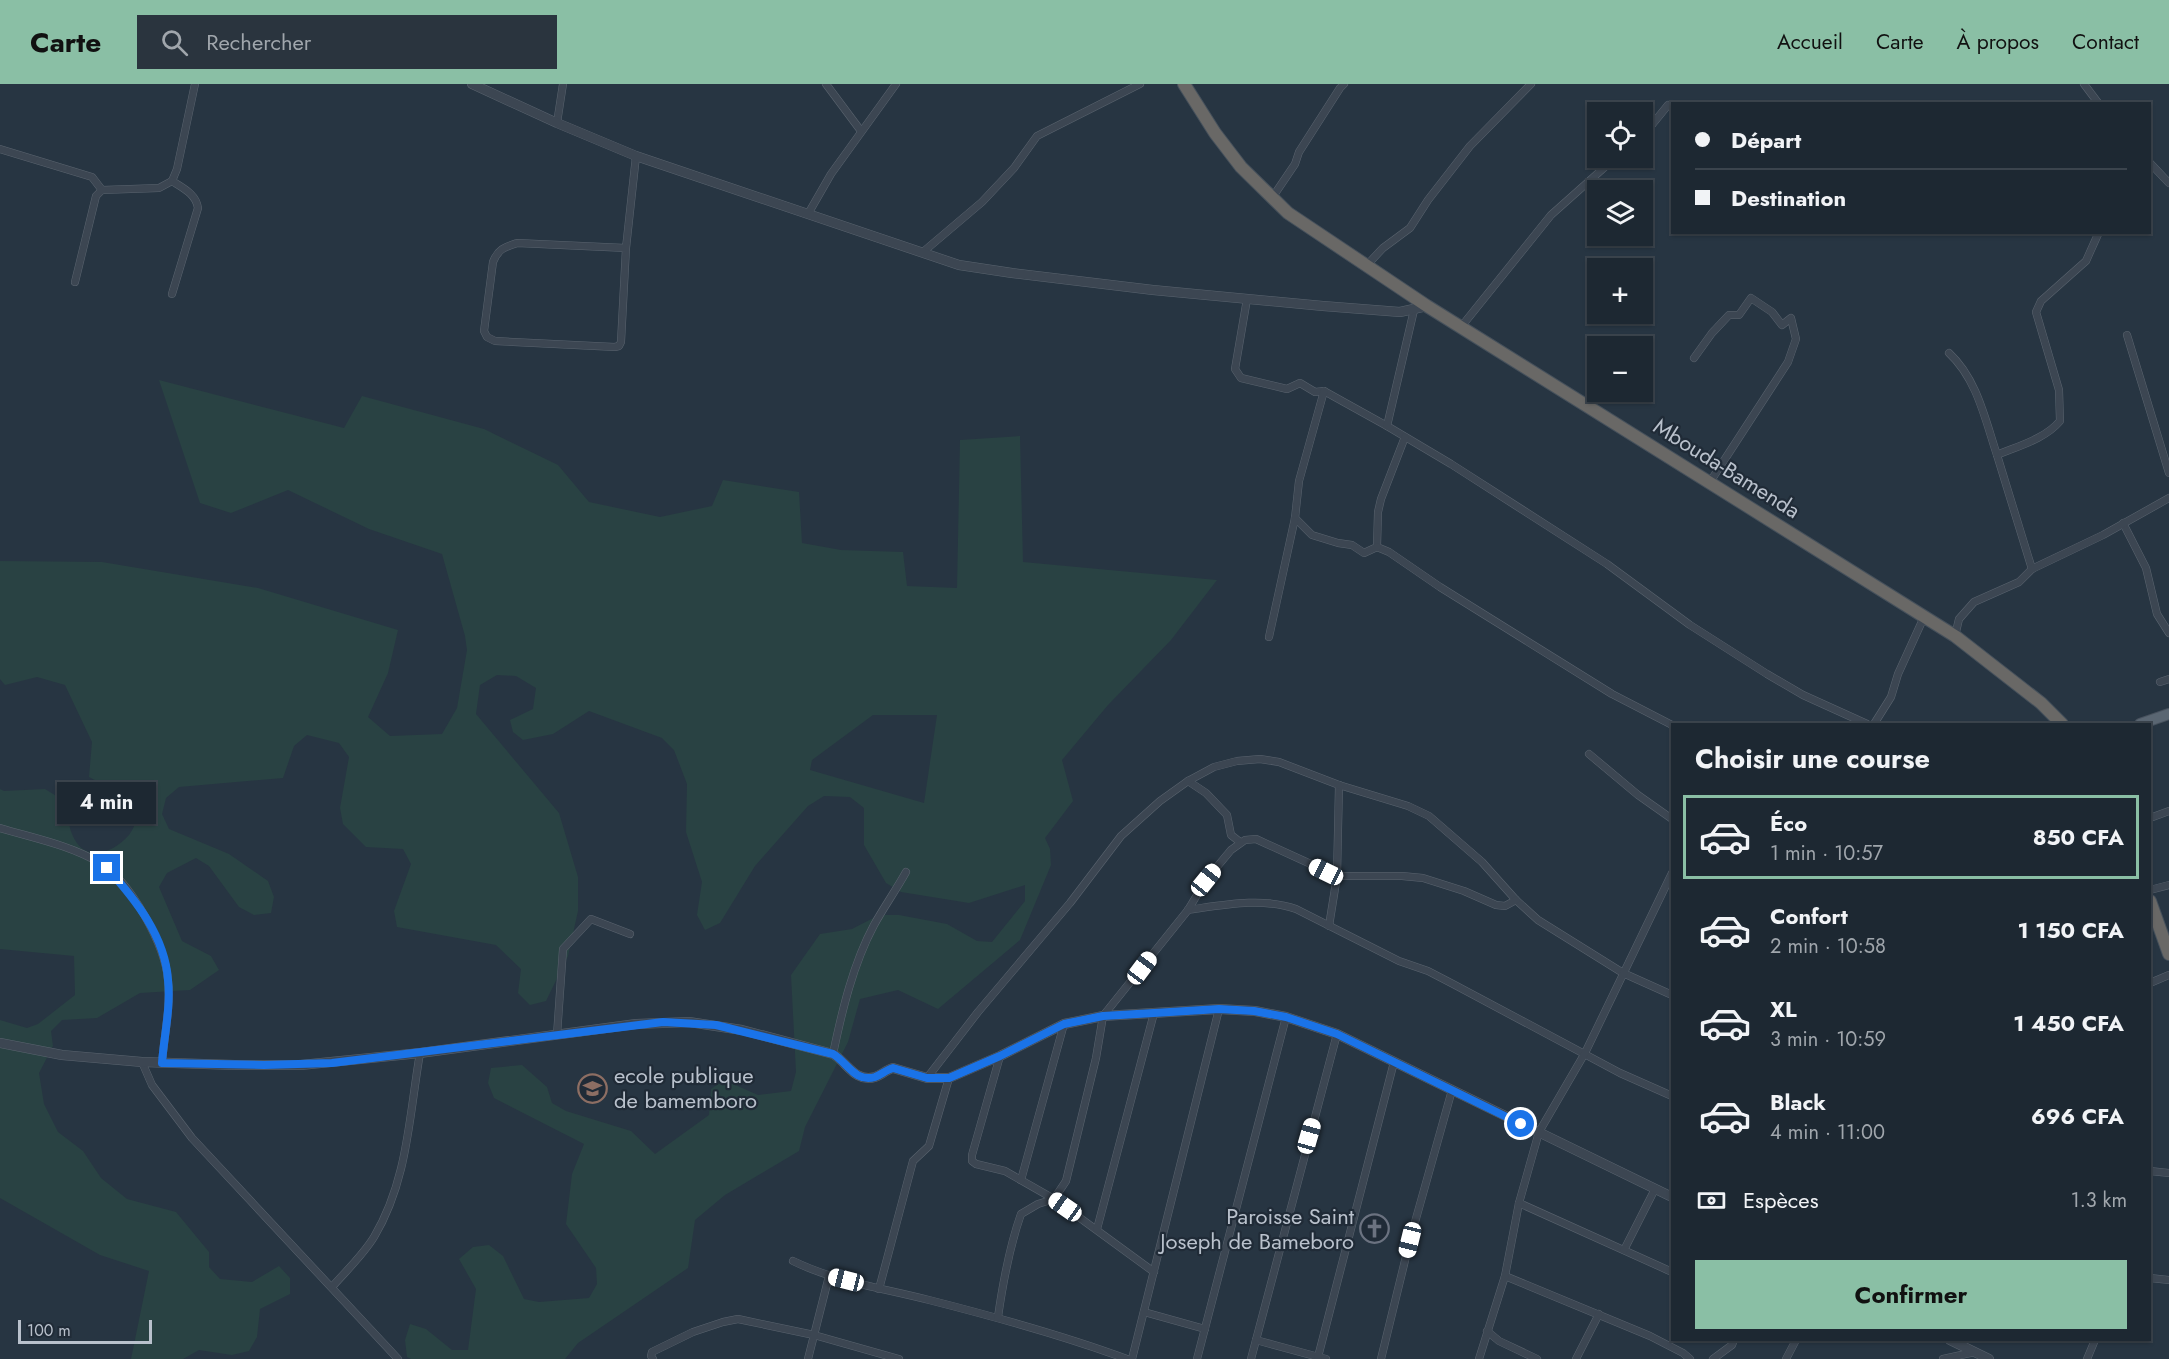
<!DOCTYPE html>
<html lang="fr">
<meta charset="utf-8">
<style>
:root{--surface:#1d2832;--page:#2a343e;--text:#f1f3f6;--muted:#a0a6ac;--line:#3b444d;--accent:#8abfa5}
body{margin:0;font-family:Jost,sans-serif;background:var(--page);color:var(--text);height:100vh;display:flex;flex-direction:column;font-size:22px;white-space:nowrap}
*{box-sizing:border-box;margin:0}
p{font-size:20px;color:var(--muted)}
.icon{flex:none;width:33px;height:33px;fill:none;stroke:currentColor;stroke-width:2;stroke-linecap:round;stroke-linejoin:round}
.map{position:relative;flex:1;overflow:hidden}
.details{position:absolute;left:1671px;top:639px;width:480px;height:618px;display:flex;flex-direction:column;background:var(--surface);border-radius:0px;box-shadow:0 2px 4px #0004,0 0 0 2px var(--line)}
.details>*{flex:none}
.top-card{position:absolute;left:1671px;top:18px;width:480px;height:132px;border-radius:0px;box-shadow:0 2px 4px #0004,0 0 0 2px var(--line);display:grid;align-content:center;height:132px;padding:0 24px;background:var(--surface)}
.buttons{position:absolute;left:1587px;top:18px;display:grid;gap:12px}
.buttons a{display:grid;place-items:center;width:66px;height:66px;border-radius:0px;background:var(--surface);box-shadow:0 2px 4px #0004,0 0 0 2px var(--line);font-size:30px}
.scale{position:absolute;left:18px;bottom:15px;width:134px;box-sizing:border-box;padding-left:6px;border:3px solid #b9c1cc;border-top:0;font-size:16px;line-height:21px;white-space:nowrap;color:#b9c1cc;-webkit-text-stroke:4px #202b37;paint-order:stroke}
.end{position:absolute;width:27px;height:27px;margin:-14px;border:8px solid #1a73e8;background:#fff;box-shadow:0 0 0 3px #fff}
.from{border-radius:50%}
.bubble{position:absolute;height:42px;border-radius:0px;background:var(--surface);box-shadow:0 2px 4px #0004,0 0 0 2px var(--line);font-size:20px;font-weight:700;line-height:42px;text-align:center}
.car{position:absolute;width:18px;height:36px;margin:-18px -9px;border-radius:8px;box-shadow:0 0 4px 2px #0007;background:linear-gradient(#fff 24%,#345 0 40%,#fff 0 76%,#345 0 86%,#fff 0)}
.top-card b{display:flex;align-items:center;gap:21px;height:57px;font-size:22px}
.top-card b+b{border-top:2px solid var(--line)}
.top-card i{width:15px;height:15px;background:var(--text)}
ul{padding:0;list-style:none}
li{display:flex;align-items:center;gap:18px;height:84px;margin:0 12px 9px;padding:0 12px;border:3px solid transparent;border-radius:0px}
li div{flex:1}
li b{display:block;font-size:22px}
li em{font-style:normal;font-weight:700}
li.current{border-color:var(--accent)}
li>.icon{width:54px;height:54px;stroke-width:1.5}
h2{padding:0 24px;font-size:27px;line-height:72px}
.pay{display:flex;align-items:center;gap:15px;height:66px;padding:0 24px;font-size:22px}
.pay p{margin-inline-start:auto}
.primary-button{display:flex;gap:12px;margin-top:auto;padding:12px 24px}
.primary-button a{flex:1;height:69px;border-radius:0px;background:var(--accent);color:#111;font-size:24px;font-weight:700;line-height:69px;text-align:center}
header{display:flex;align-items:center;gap:36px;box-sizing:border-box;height:84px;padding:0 30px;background:var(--accent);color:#111}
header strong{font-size:28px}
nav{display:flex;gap:33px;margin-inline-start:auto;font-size:21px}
.search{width:420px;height:54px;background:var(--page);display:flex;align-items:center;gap:15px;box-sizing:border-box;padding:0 21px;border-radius:0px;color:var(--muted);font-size:22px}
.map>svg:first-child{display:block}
</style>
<header>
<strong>Carte</strong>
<div class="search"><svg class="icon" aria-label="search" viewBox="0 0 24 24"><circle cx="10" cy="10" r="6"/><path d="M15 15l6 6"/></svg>Rechercher</div>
<nav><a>Accueil</a><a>Carte</a><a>À propos</a><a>Contact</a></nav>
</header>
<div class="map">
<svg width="2169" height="1275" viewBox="0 0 2169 1275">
<rect width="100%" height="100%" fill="#273542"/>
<path fill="#294243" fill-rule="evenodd" d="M159 296 344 344 362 312 484 345 558 381 589 418 660 433 712 422 723 396 799 408 802 459 841 466 903 468 907 502 957 504 960 356 1020 352 1023 478 1217 496 1171 556 1108 621 1062 676 1073 717 1045 754 1050 765 1051 781 1020 856 938 925 898 906 860 915 848 958 805 1043 799 1067 725 1111 695 1136 688 1184 578 1259 565 1275H411L407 1273 405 1256 410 1240 426 1245 452 1266H468L476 1205 459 1175 473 1163 489 1161 503 1172 524 1215 539 1218 589 1214 597 1200 596 1184 566 1140 572 1090 584 1060 494 1014 488 999 491 984 522 981 547 1003 552 1019 566 1027 631 1047 655 1070 709 1031 711 1005 724 996 758 1011 791 1007 796 988 791 891 820 850 852 845 879 831H899L947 840 977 857 992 858 1025 817V801L969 819 901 808 886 799 864 761V724L850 713 824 712 808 722 755 782 720 839 705 846 697 831 702 798 686 748 687 700 674 666 662 654 589 627 553 650 523 656 513 648 510 636 533 625 536 604 516 592 497 591 480 601 476 630 559 729 578 793V827L568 872 546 917 530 921 518 909 521 885 496 861 397 843 394 827 411 780 403 765 366 763 343 740 340 724 349 673 339 659 307 651 294 662 283 694 179 703 166 714 162 730 169 745 229 770 268 797 274 813 271 829 254 831 239 823 209 782 196 774 167 789 159 803 182 857 211 872 219 886 190 906 140 909 97 934 62 936 51 947 53 962 39 989 44 1020 58 1048 83 1067 101 1094 127 1115 176 1128 209 1168V1183L220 1195 252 1198 279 1182 290 1194V1210L260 1225 257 1253 249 1267 232 1271 199 1266 183 1275H131L149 1187 100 1171 0 1114V936L27 944 38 940 75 911 74 872 0 865V705L4 707 45 705 66 718C68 728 68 741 72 750 84 780 112 770 129 751 135 743 139 730 143 721L89 693 92 658 65 601 37 593 5 601 0 595V477L102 478 258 504 398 546 388 589 368 633 390 652 442 650 457 624 467 566 465 552 442 470 369 445 288 406 231 429 200 419ZM873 631H937L924 719 810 686 812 676Z"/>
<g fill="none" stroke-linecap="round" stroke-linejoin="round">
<defs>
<g id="minor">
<polyline points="826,0 861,47"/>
<polyline points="2084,0 2099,20"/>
<polyline points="557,39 563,0"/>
<polyline points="1642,53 1668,21"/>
<polyline points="0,65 92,93 102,106"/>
<polyline points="2150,79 2169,99"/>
<polyline points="1272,114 1295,80 1299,68 1340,4 1344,0"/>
<polyline points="808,130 831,90 896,0"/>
<path d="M626 164 517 159C505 163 498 165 493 178L484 247 487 253 495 257 615 263 619 262 621 258 626 164 636 72"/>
<polyline points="923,168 982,118 1014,84 1037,52 1140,0"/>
<polyline points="1367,181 1383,164 1410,144 1428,116 1470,62 1531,0"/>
<polyline points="75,198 96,112 102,106 159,104 172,97 177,85 195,0"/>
<path d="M172 210 198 124C196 110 183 104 172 97"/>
<polyline points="1247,215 1235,285 1241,294 1287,305 1300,299 1315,308 1324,307 1387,342"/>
<polyline points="1414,226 1387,342 1451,380 1607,480 1690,541 1767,590 1803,611 1867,640"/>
<polyline points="1461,243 1551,131 1615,74"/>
<polyline points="2127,251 2169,389"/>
<path d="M1949 269C1977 295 1985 335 1997 371"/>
<polyline points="1694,274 1712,249 1729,231 1739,231 1751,214 1772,228 1782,241 1791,234 1796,255 1788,278 1710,398"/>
<polyline points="1405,353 1381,415 1378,428 1377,463 1389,468 1440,503 1612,610 1672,641"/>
<polyline points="1295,434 1312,451 1338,459 1352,461 1364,469 1377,463"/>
<polyline points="2123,439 2146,484 2157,530 2169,549"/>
<path d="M2032 485 1997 371C2018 362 2045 355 2060 337L2059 306 2036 228 2041 217 2086 177 2099 148"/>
<polyline points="1955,552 1959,535 1974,518 2019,498 2032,485 2103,451 2169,414"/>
<polyline points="1269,553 1295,434 1299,397 1324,307"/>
<polyline points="2160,598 2169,595"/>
<polyline points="1874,640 1891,613 1898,590 1924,533"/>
<polyline points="1589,670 1638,711 1672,735"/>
<polyline points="1188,697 1206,709 1227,731 1231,751 1240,758"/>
<polyline points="2150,734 2169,727"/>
<path d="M0 744C33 754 70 761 100 779 131 798 165 861 168 896 171 923 164 952 162 979"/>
<polyline points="2150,806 2169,801"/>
<path d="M1188 826C1223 821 1263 813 1296 825L1399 877 1428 887 1453 900 1620 989 1672 1012"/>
<polyline points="1329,842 1337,792 1339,701"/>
<polyline points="2150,899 2169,891"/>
<polyline points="557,951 563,865 591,835 630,850"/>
<path d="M833 970C842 927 853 880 874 841 884 823 896 806 906 788"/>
<polyline points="1000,972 972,1071 972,1077 976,1080 1005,1087 1054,1115 1154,1188"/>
<polyline points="142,978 152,1001 192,1054 398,1275"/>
<polyline points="927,994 978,928 1070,819 1121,752 1160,717 1188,697 1214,683 1237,677 1260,675 1279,678 1339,701 1408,722 1429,732 1482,778 1516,816 1538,836 1623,889 1672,911"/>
<polyline points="2150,1087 2169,1089"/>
<polyline points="1021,1096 1064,940"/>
<polyline points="1519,1119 1672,1188"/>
<polyline points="1097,1145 1154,929"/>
<polyline points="1624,1166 1655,1105"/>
<path d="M793 1177C836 1198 883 1204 929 1216 996 1233 1062 1251 1127 1275"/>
<polyline points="1505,1192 1650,1252 1683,1269 1690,1275"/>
<polyline points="2150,1194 2169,1196"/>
<path d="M332 1203C346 1187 363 1171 374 1153 408 1096 409 1032 420 969"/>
<polyline points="879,1205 913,1077 929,1062 949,994"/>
<polyline points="1144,1228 1205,1245"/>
<path d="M998 1233C1003 1198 1009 1164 1021 1130L1038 1120 1054 1115 1066 1097 1096 974 1103 932 1188 826 1206 796 1231 766 1245 756 1256 755 1337 792H1402L1423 794 1464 807 1496 821 1505 822 1516 816"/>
<polyline points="1487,1247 1499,1257 1537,1275"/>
<polyline points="1256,1256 1326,1275"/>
<polyline points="1318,1273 1394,978"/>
<polyline points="653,1275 651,1272 652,1268 693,1248 723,1238 738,1235 814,1251 899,1275"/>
<polyline points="808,1275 829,1192"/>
<polyline points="1132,1275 1219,925"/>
<polyline points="1197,1275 1286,933"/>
<polyline points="1251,1275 1337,950"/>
<polyline points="1381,1275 1410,1156 1452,1006"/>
<polyline points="1479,1275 1505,1192 1519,1119 1539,1048 1585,969 1672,789"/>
<polyline points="1576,1275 1599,1230"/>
<polyline points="1713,1275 1732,1261 1734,1256"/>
<polyline points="1786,1275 1796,1256"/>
<polyline points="1943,1275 1975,1268"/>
<polyline points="2087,1275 2095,1256"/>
</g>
<g id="tertiary">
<polyline points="472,0 557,39 636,72 959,181 1012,189 1153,206 1323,222 1400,228 1427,222"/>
<path d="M0 959 62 971 142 978 235 981H301L420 969 636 940 689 938 742 946 833 970C847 978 855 999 875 993 881 991 886 986 893 984L927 994H949L1000 972 1064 940 1103 932 1219 925 1255 927 1286 933 1337 950 1672 1113"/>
<polyline points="1950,1256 1989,1275"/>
</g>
<polyline id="primary" points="2140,640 2169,630"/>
<g id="trunk">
<polyline points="1184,0 1215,49 1241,83 1288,129 1427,222 1955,552 2041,619 2062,640"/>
<polyline points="2150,817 2169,870"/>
</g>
</defs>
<use href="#minor" stroke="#5a646f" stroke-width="8"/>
<use href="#tertiary" stroke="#5a646f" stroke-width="10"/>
<use href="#primary" stroke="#48525e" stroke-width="12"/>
<use href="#trunk" stroke="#46515c" stroke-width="14"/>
<use href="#minor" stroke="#3c4652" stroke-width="7"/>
<use href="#tertiary" stroke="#3c4652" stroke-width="9"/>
<use href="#primary" stroke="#5a6672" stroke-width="10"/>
<use href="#trunk" stroke="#696866" stroke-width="12"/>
</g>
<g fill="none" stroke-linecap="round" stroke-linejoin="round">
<path stroke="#1a73e8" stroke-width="8" d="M107 784C135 815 165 852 168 896 171 923 164 952 162 979L264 981 332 979 663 938 716 941 833 970C847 978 855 999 875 993 881 991 886 986 893 984L927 994H949L1000 972 1064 940 1103 932 1154 929 1219 925 1254 927 1286 933 1337 950 1521 1040"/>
</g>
<defs>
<symbol id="school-ring" viewBox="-11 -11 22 22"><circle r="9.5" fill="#202b37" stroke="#8d6e63" stroke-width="1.5"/><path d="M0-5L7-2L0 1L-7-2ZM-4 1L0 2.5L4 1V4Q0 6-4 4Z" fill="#8d6e63"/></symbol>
<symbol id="church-ring" viewBox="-11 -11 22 22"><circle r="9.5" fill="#202b37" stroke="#6b7280" stroke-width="1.5"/><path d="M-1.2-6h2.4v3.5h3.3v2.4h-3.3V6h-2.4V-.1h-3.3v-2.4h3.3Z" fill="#6b7280"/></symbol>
</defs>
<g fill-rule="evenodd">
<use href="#school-ring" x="576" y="988" width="33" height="33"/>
<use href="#church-ring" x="1358" y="1128" width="33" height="33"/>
</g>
<g text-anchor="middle" stroke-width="4.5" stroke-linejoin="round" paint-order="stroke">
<g font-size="22" fill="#b9c1cc" stroke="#202b37">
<text transform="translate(1727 384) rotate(32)" y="8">Mbouda-Bamenda</text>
</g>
<g font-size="22" fill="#b9c1cc" stroke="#202b37" text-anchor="start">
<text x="614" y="999">ecole publique<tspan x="614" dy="25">de bamemboro</tspan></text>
<text x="1354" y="1140" text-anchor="end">Paroisse Saint<tspan x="1354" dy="25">Joseph de Bameboro</tspan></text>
</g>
</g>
</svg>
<div class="buttons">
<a><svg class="icon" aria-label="locate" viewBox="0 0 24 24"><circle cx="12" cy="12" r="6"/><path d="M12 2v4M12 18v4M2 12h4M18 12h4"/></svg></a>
<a><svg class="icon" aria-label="layers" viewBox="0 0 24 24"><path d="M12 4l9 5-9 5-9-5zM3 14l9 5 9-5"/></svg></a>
<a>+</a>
<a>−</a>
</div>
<div class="scale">100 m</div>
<i class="end from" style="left:1521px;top:1040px"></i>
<i class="end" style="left:107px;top:784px"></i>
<div class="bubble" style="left:57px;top:698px;width:99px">4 min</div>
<i class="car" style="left:1326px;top:788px;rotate:296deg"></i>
<i class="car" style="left:1206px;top:796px;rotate:39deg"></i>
<i class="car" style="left:1142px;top:884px;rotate:37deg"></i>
<i class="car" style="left:1309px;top:1052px;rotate:16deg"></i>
<i class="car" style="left:1065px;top:1123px;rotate:305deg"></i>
<i class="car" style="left:1410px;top:1156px;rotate:194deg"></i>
<i class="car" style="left:846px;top:1196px;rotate:284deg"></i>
<div class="top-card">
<b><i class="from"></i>Départ</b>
<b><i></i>Destination</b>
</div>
<section class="details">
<h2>Choisir une course</h2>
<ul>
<li class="current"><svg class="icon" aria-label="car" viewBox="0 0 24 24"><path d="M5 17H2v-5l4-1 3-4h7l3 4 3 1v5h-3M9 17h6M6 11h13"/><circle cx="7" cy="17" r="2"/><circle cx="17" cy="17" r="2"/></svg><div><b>Éco</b><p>1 min · 10:57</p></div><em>850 CFA</em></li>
<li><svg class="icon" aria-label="car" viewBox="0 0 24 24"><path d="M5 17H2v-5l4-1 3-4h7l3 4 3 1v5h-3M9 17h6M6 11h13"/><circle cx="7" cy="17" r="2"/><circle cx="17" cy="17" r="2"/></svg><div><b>Confort</b><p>2 min · 10:58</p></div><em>1 150 CFA</em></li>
<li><svg class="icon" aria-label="car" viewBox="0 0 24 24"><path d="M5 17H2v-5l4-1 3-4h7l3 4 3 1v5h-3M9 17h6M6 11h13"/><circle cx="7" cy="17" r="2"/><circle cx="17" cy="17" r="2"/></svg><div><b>XL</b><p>3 min · 10:59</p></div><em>1 450 CFA</em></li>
<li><svg class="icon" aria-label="car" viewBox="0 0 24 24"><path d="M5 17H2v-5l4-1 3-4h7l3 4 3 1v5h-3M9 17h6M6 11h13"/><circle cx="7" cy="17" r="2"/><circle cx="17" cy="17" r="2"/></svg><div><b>Black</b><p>4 min · 11:00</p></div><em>696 CFA</em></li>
</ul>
<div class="pay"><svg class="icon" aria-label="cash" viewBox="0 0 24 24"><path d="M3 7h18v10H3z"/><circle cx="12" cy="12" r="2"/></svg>Espèces<p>1.3 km</p></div>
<div class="primary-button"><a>Confirmer</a></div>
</section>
</div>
